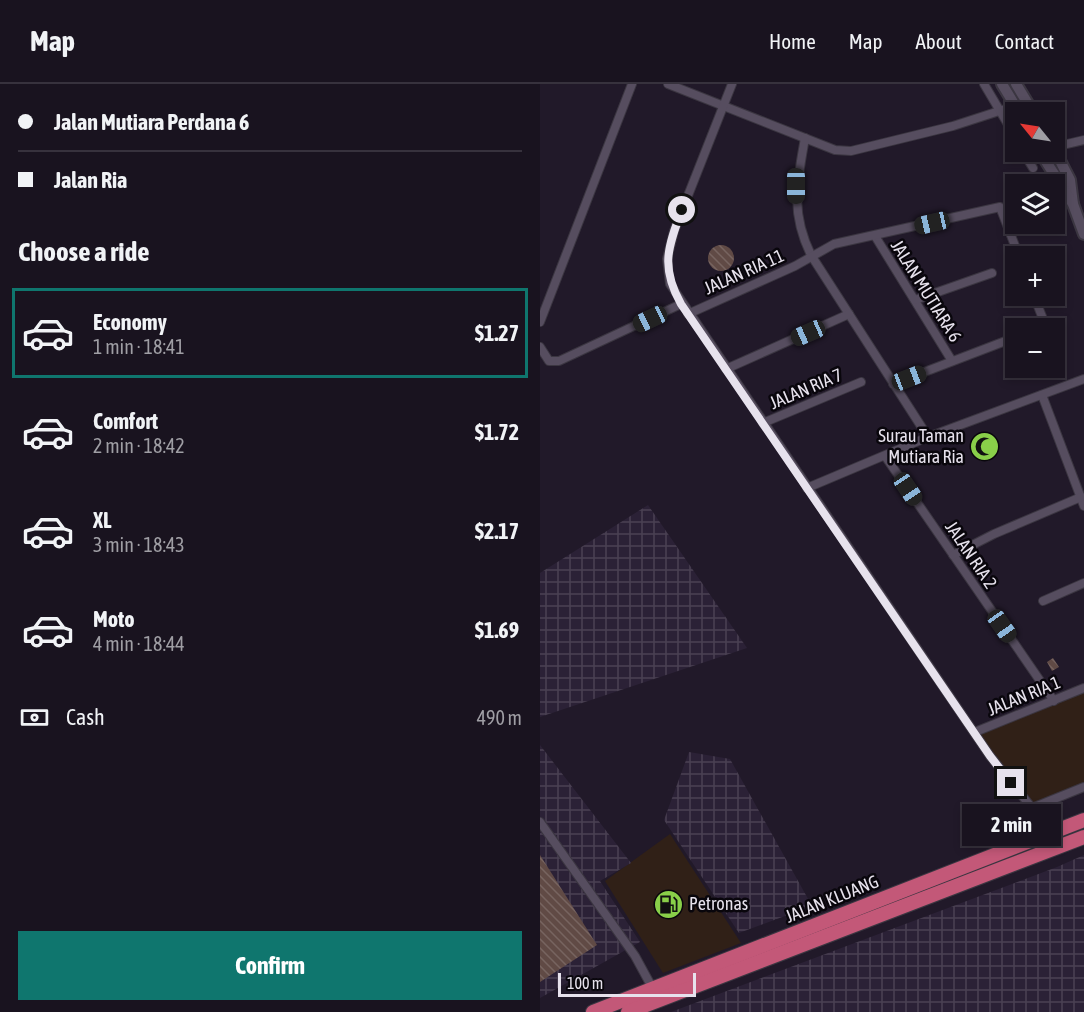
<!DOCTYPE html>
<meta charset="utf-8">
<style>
:root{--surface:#19131f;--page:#221c28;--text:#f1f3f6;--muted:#9f9ea4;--line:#37323d;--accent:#0f766e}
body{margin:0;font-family:"Asap Condensed",sans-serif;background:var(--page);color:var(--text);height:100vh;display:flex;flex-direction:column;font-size:22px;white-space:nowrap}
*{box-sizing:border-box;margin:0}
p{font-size:20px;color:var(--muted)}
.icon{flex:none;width:33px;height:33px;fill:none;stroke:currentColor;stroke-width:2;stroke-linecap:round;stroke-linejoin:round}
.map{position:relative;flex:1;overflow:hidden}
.panel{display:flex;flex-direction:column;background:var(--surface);width:540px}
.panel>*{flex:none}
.top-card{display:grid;align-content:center;height:132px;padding:0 18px;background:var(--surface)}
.needle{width:39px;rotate:300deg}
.fabs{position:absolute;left:465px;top:18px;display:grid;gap:12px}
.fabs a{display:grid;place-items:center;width:60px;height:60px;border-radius:0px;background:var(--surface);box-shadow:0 3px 9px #0003,0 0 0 2px var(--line);font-size:30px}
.scale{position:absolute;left:18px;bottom:15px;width:138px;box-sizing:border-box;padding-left:6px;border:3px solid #e7e2ed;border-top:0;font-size:16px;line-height:21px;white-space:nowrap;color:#e7e2ed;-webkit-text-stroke:4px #09060c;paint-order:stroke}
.end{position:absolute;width:27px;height:27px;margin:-14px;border:8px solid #e7e2ed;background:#111;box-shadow:0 0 0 3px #111}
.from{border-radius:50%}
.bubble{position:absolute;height:42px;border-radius:0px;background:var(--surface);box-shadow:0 3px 9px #0003,0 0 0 2px var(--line);font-size:20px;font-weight:700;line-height:42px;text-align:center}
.car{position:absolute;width:18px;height:36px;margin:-18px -9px;border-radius:8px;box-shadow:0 0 4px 2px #0007;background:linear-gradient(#222 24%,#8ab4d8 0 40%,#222 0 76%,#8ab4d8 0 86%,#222 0)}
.top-card b{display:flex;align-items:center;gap:21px;height:57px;font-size:22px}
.top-card b+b{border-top:2px solid var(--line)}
.top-card i{width:15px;height:15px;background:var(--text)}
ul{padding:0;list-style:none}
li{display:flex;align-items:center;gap:18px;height:90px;margin:0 12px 9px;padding:0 6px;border:3px solid transparent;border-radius:0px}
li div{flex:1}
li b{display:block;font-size:22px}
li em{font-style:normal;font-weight:700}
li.on{border-color:var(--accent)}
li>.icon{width:54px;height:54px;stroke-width:1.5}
h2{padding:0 18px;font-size:27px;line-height:72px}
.pay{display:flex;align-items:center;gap:15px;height:66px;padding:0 18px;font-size:22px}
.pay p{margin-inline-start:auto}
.primary-button{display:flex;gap:12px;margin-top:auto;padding:12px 18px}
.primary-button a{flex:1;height:69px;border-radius:0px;background:var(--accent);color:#fff;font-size:24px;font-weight:700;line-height:69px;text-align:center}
header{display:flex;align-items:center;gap:36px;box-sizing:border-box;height:84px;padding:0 30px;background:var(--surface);border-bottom:2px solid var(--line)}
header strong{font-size:28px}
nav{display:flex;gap:33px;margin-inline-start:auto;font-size:21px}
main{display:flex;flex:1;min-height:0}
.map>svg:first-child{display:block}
</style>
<header>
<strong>Map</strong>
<nav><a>Home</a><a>Map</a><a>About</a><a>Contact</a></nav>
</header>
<main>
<section class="panel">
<div class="top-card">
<b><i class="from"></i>Jalan Mutiara Perdana 6</b>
<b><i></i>Jalan Ria</b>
</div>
<h2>Choose a ride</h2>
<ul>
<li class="on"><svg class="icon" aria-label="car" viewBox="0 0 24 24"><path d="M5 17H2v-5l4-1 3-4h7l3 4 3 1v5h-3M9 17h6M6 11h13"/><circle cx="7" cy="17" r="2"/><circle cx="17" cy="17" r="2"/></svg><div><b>Economy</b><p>1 min · 18:41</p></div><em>$1.27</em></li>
<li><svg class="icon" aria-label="car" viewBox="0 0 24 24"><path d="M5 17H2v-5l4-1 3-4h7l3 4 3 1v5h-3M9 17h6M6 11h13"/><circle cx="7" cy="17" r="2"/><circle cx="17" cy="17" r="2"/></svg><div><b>Comfort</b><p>2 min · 18:42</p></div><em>$1.72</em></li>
<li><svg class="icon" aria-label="car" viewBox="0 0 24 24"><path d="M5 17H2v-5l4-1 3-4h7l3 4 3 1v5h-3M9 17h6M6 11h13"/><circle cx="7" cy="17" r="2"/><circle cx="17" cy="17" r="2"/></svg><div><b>XL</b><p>3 min · 18:43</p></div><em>$2.17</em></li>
<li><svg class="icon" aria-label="car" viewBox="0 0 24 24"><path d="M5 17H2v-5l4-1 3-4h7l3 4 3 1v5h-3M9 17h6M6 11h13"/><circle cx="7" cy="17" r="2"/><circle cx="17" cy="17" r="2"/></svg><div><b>Moto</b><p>4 min · 18:44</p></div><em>$1.69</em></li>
</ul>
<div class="pay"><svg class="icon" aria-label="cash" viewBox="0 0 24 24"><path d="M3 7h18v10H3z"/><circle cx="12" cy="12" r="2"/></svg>Cash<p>490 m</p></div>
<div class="primary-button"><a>Confirm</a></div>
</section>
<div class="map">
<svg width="544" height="928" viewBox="0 0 544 928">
<defs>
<pattern id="industrial-grid" width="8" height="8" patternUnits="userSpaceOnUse" patternTransform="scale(1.5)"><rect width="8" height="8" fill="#2b2136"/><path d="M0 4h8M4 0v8" fill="none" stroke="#4a4153"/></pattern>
<pattern id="building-back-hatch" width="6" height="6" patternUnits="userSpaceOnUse" patternTransform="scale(1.5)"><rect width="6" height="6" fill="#604a45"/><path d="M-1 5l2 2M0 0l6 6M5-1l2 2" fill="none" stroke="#776460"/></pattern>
</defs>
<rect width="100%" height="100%" fill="#211929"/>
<g fill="#302017">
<polygon points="544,600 544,707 491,728 429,647"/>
<polygon points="130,750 201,859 123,889 65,797"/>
</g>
<g fill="url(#industrial-grid)">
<polygon points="108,421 207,564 0,633 0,489"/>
<polygon points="0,661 91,779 60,797 100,858 0,914"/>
<polygon points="149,668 190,675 272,822 199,849 124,736"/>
<polygon points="544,771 544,928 131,928 517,783"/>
</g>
<g fill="url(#building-back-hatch)">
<circle cx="181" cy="174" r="13"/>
<polygon points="513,574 519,583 512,587 507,578"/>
<polygon points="0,771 57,861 0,898"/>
</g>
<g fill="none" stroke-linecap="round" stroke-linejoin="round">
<defs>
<g id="street">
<polyline points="128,0 295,66 311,67 413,42 487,18"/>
<polyline points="192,0 134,147 127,175 130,200 450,672 492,724 508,749"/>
<polyline points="444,0 476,54"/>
<path d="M265 54C257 99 250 128 271 171L388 353"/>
<polyline points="514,63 544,56"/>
<polyline points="483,68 493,84"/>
<polyline points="335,152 412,277"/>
<polyline points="494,212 503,235 497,244"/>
<polyline points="375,216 452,189"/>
<polyline points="148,230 255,182 294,160 460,123 479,172"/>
<polyline points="0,238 92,0"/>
<polyline points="0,263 9,277 19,277 141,220"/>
<polyline points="186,285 309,230"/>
<polyline points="353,300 476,253"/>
<polyline points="502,311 544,422"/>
<polyline points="223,339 321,298"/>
<polyline points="345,372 514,617"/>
<polyline points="267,404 388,353 544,295"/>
<polyline points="413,471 454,450 541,413"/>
<polyline points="503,517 544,499"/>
<polyline points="435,648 544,604"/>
<polyline points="492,724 544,703"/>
<polyline points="0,738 95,872 113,905"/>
</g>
<g id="secondary">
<polyline points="462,0 479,28"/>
<polyline points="476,0 493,28"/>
<polyline points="514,65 530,96 533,120"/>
<polyline points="500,68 533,120 544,150"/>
</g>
<g id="highway">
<polyline points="53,928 544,736"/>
<polyline points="88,928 544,753"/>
</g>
</defs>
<use href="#street" stroke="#3b3641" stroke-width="10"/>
<use href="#secondary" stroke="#3b3641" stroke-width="14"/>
<use href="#highway" stroke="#3b3641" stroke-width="16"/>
<use href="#street" stroke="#564d5f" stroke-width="8"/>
<use href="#secondary" stroke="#564d5f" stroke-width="10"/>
<use href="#highway" stroke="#c35878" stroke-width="14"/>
</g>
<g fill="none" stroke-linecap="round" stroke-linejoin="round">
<path stroke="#e7e2ed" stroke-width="8" d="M142 126C127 164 121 184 141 220L450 672 471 699"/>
</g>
<defs>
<symbol id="mosque-disc" viewBox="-11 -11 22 22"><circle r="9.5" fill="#89cf49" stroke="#09060c"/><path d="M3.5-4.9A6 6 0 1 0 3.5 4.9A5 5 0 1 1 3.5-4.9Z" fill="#111"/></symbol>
<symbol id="fuel-disc" viewBox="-11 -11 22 22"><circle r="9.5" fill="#89cf49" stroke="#09060c"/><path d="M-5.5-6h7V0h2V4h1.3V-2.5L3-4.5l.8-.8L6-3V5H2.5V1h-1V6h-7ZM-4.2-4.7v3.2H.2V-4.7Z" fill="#111"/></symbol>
</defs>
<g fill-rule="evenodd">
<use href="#mosque-disc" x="428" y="346" width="33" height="33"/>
<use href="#fuel-disc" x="112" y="804" width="33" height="33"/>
</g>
<g text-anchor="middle" stroke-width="5" stroke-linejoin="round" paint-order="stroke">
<g font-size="18" fill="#e7e2ed" stroke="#09060c">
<text transform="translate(204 188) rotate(-24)" y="6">JALAN RIA 11</text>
<text transform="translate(386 207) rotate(58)" y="6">JALAN MUTIARA 6</text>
<text transform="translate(266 305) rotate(-23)" y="6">JALAN RIA 7</text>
<text transform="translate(431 471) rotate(56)" y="6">JALAN RIA 2</text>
<text transform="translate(484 612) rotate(-22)" y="6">JALAN RIA 1</text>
<text transform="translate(292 815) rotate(-22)" y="6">JALAN KLUANG</text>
</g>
<g font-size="18" fill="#e7e2ed" stroke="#09060c" text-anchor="end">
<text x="424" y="358">Surau Taman<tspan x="424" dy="21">Mutiara Ria</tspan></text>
<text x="149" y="826" text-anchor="start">Petronas</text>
</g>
</g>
</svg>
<div class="fabs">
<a><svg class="needle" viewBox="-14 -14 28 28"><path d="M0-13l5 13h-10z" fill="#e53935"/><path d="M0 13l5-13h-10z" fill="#9f9ea4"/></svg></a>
<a><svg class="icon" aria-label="layers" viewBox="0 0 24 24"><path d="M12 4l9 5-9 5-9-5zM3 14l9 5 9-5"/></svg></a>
<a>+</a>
<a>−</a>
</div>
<div class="scale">100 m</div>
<i class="end from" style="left:142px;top:126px"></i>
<i class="end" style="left:471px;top:699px"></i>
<div class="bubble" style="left:422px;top:720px;width:99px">2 min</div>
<i class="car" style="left:256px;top:102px;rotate:180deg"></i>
<i class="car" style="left:392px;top:139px;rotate:257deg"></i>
<i class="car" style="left:110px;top:235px;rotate:245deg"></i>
<i class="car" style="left:268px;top:249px;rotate:246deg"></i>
<i class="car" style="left:369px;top:294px;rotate:69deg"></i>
<i class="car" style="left:368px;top:405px;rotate:146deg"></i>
<i class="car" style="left:462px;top:542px;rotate:145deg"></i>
</div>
</main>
